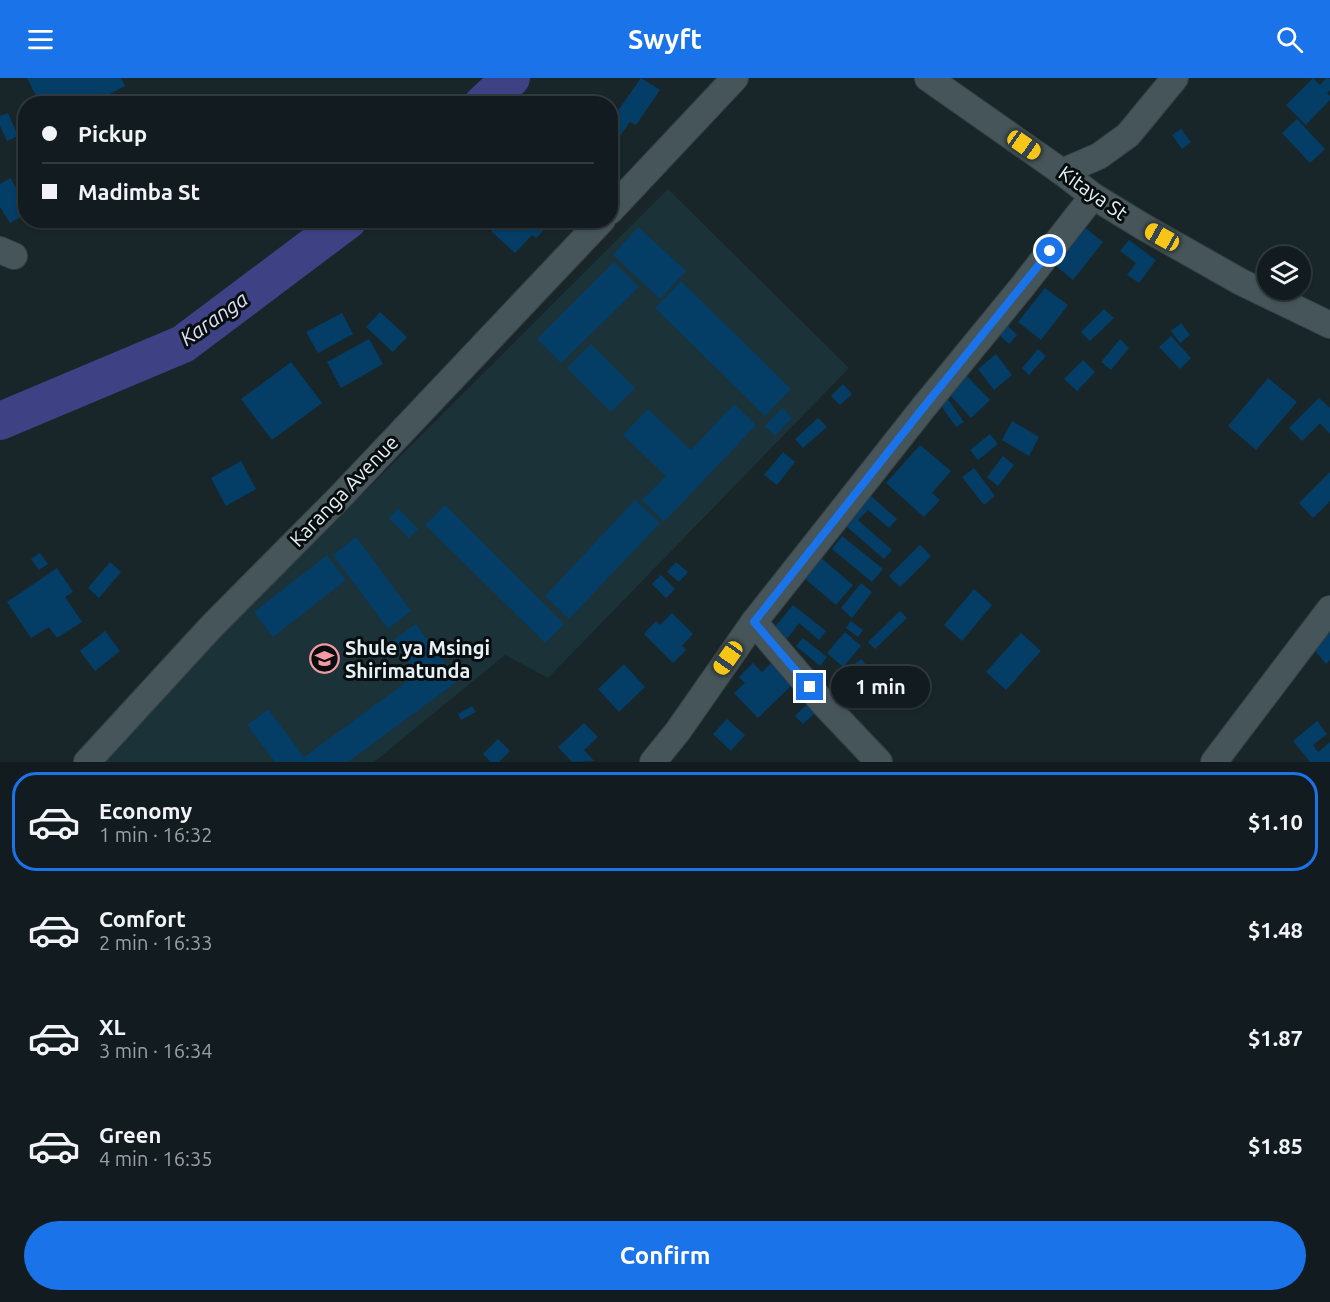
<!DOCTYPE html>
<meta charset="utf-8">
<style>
:root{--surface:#121c20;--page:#1b2529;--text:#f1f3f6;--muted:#9ca1a5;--line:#313a3e;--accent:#1a73e8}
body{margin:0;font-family:Ubuntu,sans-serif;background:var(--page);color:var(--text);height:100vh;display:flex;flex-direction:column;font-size:22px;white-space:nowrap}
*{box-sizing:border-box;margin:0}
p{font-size:20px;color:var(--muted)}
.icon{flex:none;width:33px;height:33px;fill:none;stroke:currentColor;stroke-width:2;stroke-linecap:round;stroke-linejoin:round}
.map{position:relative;height:684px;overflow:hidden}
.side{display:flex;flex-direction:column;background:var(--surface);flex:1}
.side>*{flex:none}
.guide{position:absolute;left:18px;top:18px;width:600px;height:132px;border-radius:24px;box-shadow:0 2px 4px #0004,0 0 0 2px var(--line);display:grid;align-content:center;height:132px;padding:0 24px;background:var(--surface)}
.tools{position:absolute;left:1257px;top:168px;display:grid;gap:12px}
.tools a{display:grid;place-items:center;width:54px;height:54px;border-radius:50%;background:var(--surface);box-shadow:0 2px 4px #0004,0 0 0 2px var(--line);font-size:30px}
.end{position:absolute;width:27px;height:27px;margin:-14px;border:8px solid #1a73e8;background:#fff;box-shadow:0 0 0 3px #fff}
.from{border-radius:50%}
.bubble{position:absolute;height:42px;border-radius:21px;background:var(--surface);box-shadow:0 2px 4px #0004,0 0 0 2px var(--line);font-size:20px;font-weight:600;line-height:42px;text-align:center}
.car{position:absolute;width:18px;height:36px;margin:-18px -9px;border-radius:8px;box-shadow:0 0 4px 2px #0007;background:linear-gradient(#f5c518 24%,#345 0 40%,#f5c518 0 76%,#345 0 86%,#f5c518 0)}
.guide b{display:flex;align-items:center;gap:21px;height:57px;font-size:22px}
.guide b+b{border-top:2px solid var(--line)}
.guide i{width:15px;height:15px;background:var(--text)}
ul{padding:10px 0 0;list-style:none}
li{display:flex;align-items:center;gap:18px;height:99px;margin:0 12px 9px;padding:0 12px;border:3px solid transparent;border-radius:24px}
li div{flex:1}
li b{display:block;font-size:22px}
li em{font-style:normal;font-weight:600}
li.on{border-color:var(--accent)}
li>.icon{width:54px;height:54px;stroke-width:1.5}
.button{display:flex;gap:12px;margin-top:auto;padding:12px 24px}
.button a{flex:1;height:69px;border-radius:36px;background:var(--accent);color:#fff;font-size:24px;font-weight:600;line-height:69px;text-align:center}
header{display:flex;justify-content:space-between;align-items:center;height:78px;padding:0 24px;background:var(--accent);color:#fff;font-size:27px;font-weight:600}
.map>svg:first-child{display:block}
</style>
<header><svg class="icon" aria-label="menu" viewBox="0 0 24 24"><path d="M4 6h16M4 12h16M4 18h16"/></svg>Swyft<svg class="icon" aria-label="search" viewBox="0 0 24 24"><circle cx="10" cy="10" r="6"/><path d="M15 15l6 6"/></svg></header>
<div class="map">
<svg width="1330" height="684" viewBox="0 0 1330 684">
<rect width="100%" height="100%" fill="#18262a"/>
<polygon fill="#1b3238" points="668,111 849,290 548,600 505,577 374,684 105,684 224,554"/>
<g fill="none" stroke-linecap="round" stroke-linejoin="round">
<g stroke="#3e4184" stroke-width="38">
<polyline points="483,26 511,0"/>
<polyline points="0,343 183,266 348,142"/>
</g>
</g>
<g fill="#043d65">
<polygon points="27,0 121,0 125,8 91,26 40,26"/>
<polygon points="641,0 660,12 636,47 630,44 620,58 610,51 610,44"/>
<polygon points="1313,0 1320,7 1326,0 1330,1 1330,12 1327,15 1330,18 1330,22 1306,47 1286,27"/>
<polygon points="8,35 18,58 7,63 0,48 0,38"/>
<polygon points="1297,41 1325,71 1310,85 1282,55"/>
<polygon points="1181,51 1191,64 1182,71 1172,57"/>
<polygon points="10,100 26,126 26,136 10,145 0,129 0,106"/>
<polygon points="501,142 542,142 548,148 536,160 532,157 515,175 491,153"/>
<polygon points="638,149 686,193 660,221 613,177"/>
<polygon points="1084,149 1103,164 1073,202 1045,179"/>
<polygon points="1129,162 1156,182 1139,205 1127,197 1136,185 1120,173"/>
<polygon points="614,184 639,209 561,285 537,261"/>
<polygon points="681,203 791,311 765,338 655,230"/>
<polygon points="1045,210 1068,227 1041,262 1018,244"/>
<polygon points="1104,231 1114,240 1090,263 1081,254"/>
<polygon points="380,234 407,259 393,274 366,249"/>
<polygon points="342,235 353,256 318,275 306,254"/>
<polygon points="1001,241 1017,257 1009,266 992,250"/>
<polygon points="1181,245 1190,257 1180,265 1171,253"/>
<polygon points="1171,258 1191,280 1180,291 1159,269"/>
<polygon points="369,261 383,286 341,310 327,284"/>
<polygon points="1120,261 1129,270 1111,292 1101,284"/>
<polygon points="591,266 635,310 611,334 567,290"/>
<polygon points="1038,271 1046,278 1029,297 1022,290"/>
<polygon points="996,276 1012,297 994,312 978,291"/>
<polygon points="1083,282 1095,294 1077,313 1064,301"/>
<polygon points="291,284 322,325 272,362 241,321"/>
<polygon points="967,298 990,322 971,340 949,316"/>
<polygon points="1268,300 1297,324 1256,372 1228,348"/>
<polygon points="843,306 852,316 840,327 831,318"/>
<polygon points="945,317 964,344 956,349 937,322"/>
<polygon points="1319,320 1330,330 1330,356 1320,345 1302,363 1289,350"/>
<polygon points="734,326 756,347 664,444 642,422 666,398 623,357 648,331 691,372"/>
<polygon points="782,330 792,340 775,358 765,348"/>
<polygon points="818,340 827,349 803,370 795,361"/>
<polygon points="1012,343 1039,359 1029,378 1002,362"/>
<polygon points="990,356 998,366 978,382 970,372"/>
<polygon points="920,367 951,393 932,415 940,422 924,439 886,405"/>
<polygon points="783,374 795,384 777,407 764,397"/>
<polygon points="1003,378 1014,387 998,408 987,399"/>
<polygon points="241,383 256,411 226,428 211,400"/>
<polygon points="974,390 995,418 984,427 962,399"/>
<polygon points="1330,394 1330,423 1313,440 1299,425"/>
<polygon points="864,412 897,441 889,450 868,432 858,442 892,472 884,481 838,441"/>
<polygon points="635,422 660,445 569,541 545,518"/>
<polygon points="445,427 564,546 545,565 425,447"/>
<polygon points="398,430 418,451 409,460 389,440"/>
<polygon points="842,458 883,491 872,504 832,471"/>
<polygon points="356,459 411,533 388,551 333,477"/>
<polygon points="920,467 931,478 900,509 889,498"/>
<polygon points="40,475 48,486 39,492 31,481"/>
<polygon points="327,477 346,502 273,559 254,534"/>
<polygon points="820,479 853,507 836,527 803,499"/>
<polygon points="110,484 121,494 99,520 88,510"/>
<polygon points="676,484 688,494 679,504 667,494"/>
<polygon points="57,490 73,514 65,519 82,544 57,560 49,549 31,560 7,524"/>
<polygon points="661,497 675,511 666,520 652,506"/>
<polygon points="861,505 872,514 852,540 841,530"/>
<polygon points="974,511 992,527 962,563 944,547"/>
<polygon points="793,527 826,553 819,562 799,545 787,561 774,550"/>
<polygon points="900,533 907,540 875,571 868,564"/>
<polygon points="672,535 693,556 682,568 686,572 673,585 644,556 656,543 660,547"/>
<polygon points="851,543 863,552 858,559 846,550"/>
<polygon points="416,546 458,603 348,684 275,684 247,647 268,631 304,679 417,596 392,563"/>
<polygon points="1330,550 1330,582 1326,586 1310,567"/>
<polygon points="105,553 120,573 95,593 80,573"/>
<polygon points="845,554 861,568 843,589 827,575"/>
<polygon points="1021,555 1041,573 1006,612 986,594"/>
<polygon points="803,560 827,579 820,588 796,568"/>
<polygon points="861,581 869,590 861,597 853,587"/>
<polygon points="772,584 793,606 758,640 734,615 745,605 739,599 753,585 762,594"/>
<polygon points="624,586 645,609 619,634 598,611"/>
<polygon points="898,589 905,598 895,606 888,596"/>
<polygon points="873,609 880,617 867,629 860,621"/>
<polygon points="806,627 815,635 803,646 795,638"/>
<polygon points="472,628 476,634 461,642 458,636"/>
<polygon points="727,641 745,657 731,673 713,656"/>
<polygon points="1317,643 1327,656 1313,667 1318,674 1330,664 1330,684 1310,684 1293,663"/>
<polygon points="584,645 598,659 584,672 594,683 572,684 558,669"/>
<polygon points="498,661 510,673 499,684 491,684 483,676"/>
</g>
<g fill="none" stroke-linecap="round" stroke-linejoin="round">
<defs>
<g id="minor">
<polyline points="928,0 1062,94 1093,118 1142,148 1241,204 1330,247"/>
<polyline points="1062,94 1099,78 1128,57 1175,0"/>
<polyline points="610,133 735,0"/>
<polyline points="0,172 14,178"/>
<polyline points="754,544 824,626 879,684"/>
<polyline points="87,684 212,548 341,418 602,142"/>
<polyline points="653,684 678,653 754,544 923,330 1022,209 1093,118"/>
<polyline points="1214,684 1330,531"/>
</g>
</defs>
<use href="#minor" stroke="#354044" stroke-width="28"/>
<use href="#minor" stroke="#455559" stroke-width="26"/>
</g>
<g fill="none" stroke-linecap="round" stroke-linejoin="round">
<polyline stroke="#1a73e8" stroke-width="8" points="810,609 754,544 923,330 1050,173"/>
</g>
<defs>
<symbol id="school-ring" viewBox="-11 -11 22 22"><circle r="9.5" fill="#080e10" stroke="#f49aa2" stroke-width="1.5"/><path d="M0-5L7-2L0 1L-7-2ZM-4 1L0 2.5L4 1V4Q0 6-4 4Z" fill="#f49aa2"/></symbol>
</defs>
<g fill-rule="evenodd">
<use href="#school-ring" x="308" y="564" width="33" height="33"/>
</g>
<g text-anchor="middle" stroke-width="6" stroke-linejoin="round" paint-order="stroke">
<g font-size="20" fill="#e7f0f3" stroke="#080e10">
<text transform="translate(1093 115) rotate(35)" y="7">Kitaya St</text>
<text transform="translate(344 413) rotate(-46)" y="7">Karanga Avenue</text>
</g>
<g font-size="20" font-weight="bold" fill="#e7f0f3" stroke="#080e10" text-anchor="start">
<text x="345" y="577">Shule ya Msingi<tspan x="345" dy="23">Shirimatunda</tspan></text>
</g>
<g font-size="21" font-style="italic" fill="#dde0f5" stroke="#080e10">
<text transform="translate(214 241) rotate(-35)" y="7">Karanga</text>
</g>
</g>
</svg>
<div class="tools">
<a><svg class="icon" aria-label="layers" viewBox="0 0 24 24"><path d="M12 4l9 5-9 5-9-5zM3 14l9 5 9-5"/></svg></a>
</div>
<i class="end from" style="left:1050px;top:173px"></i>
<i class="end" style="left:810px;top:609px"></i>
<div class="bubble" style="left:831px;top:588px;width:99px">1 min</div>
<i class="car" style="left:1024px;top:67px;rotate:125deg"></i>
<i class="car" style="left:1162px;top:159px;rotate:299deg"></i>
<i class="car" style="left:728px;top:580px;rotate:215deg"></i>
<div class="guide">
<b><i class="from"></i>Pickup</b>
<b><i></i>Madimba St</b>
</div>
</div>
<section class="side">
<ul>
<li class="on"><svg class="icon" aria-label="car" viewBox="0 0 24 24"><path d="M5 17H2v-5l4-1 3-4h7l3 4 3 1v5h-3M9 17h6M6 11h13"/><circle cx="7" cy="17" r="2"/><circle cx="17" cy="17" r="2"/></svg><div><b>Economy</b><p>1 min · 16:32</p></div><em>$1.10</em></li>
<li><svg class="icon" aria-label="car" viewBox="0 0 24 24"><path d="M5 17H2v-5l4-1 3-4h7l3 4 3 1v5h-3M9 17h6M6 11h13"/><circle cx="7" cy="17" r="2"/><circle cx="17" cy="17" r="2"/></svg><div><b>Comfort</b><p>2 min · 16:33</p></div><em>$1.48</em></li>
<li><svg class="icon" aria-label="car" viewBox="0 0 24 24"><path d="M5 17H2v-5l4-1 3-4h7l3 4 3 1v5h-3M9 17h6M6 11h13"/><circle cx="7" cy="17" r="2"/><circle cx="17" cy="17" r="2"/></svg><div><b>XL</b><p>3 min · 16:34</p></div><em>$1.87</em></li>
<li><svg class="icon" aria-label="car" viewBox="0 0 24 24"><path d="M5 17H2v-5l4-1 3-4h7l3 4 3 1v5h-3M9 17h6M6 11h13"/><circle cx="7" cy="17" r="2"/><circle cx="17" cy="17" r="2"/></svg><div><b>Green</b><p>4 min · 16:35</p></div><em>$1.85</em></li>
</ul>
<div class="button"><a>Confirm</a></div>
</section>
